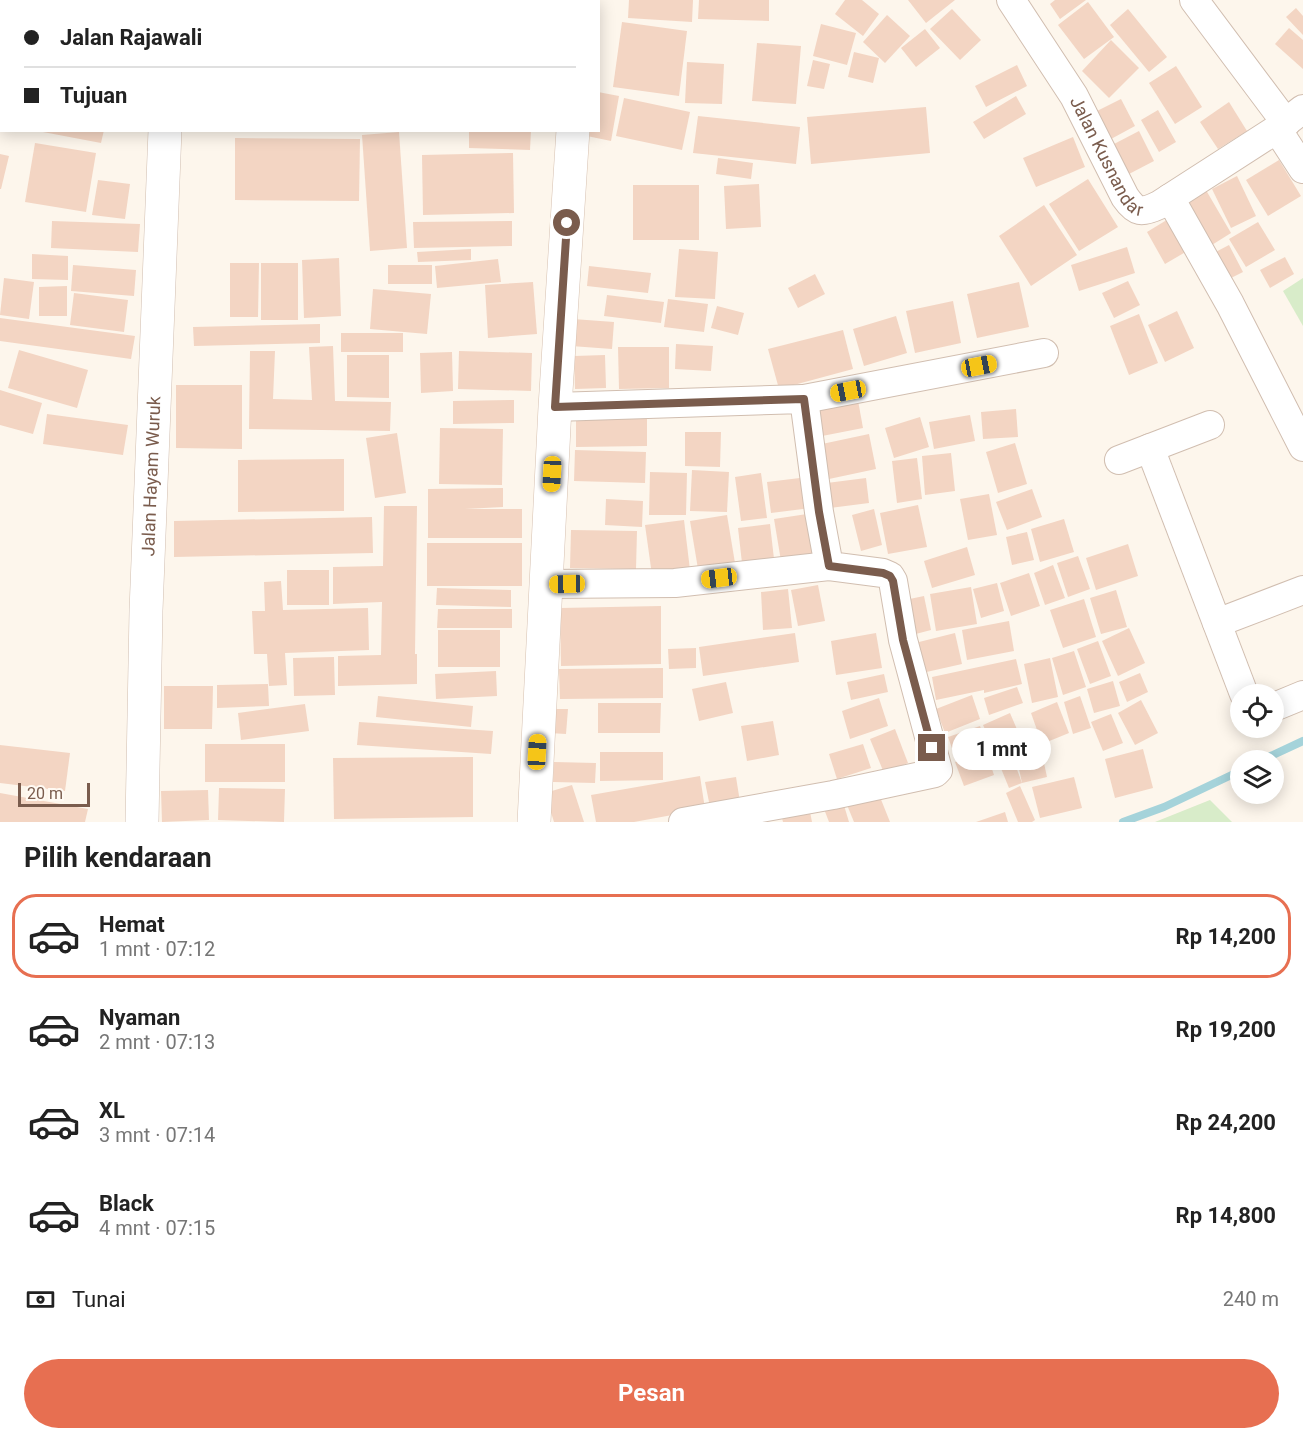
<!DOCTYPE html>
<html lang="id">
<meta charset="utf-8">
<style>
:root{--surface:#fff;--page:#f2f2f2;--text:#222;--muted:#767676;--line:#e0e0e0;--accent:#e76f51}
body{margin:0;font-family:Roboto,sans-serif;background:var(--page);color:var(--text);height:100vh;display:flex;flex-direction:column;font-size:22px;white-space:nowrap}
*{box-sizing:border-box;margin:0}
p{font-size:20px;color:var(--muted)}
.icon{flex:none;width:33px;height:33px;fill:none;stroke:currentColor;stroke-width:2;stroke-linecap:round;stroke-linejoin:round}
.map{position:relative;height:822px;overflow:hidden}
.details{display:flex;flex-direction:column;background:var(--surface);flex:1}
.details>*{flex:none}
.top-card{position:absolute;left:0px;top:0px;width:600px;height:132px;box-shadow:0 3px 15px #0003;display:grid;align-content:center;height:132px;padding:0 24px;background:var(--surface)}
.fabs{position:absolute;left:1230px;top:684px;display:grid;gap:12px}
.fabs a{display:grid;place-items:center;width:54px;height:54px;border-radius:50%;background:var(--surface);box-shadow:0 3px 15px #0003;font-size:30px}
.scale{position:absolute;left:18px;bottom:15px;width:72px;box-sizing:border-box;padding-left:6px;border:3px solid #7a5c4d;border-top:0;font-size:16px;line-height:21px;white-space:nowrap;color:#7a5c4d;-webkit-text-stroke:4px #fffaf3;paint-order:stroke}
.end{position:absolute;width:27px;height:27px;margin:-14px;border:8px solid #7a5c4d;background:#fff;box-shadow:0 0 0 3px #fff}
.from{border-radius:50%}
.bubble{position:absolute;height:42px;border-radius:21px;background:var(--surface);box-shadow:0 3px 15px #0003;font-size:20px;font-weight:700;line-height:42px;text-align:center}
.car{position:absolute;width:18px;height:36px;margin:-18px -9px;border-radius:8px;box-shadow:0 0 4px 2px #0007;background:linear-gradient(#f5c518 24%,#345 0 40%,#f5c518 0 76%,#345 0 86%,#f5c518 0)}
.top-card b{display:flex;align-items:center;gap:21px;height:57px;font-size:22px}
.top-card b+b{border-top:2px solid var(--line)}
.top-card i{width:15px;height:15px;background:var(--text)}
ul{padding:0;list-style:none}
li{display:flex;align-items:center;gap:18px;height:84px;margin:0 12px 9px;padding:0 12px;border:3px solid transparent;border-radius:24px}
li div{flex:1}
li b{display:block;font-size:22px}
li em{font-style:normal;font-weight:700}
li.selected{border-color:var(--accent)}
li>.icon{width:54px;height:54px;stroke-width:1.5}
h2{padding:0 24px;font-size:27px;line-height:72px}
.pay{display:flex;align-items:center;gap:15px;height:66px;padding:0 24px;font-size:22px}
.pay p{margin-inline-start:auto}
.cta{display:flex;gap:12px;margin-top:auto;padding:12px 24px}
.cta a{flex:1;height:69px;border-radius:36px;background:var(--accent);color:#fff;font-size:24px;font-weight:700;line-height:69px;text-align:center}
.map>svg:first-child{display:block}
</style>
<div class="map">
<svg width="1303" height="822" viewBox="0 0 1303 822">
<rect width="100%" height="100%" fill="#fdf6ec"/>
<g fill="#d8ecc9">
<polygon points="1303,278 1303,326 1283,291"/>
<polygon points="1210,800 1232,822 1155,822"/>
</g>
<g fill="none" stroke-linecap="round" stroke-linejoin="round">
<g stroke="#a5d3da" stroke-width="8">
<polyline points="1262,760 1303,741"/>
<polyline points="1123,822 1164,807 1240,771"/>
</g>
</g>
<g fill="#f3d5c3">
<polygon points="629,0 693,0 692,22 628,18"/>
<polygon points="699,0 769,0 769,21 698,19"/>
<polygon points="845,0 862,0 879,14 863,36 835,14"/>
<polygon points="908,0 955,0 926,23"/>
<polygon points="1055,0 1086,0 1060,19 1050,4"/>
<polygon points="1088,2 1114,37 1084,59 1058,25"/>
<polygon points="1296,8 1303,16 1303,35 1286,17"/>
<polygon points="952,9 981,40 960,60 930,29"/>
<polygon points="1128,9 1167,57 1149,72 1110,25"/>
<polygon points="887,15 910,36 885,63 863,42"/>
<polygon points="622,22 687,31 679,96 613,87"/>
<polygon points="821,24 856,33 847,65 813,56"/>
<polygon points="1289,28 1303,40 1303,69 1275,44"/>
<polygon points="925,29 940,48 916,67 901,48"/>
<polygon points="1111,40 1139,68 1109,98 1082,71"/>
<polygon points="757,43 801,46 796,104 752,101"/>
<polygon points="854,52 879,58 873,83 848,77"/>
<polygon points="813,60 830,64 824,89 807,86"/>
<polygon points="687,62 724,64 722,104 685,103"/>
<polygon points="1017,65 1027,86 986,107 975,86"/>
<polygon points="1176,66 1202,107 1175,124 1149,83"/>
<polygon points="598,92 619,96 611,141 587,136 588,130 598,130"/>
<polygon points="1016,96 1026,114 984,139 973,122"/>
<polygon points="624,98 690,112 682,150 616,136"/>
<polygon points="1121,99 1135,126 1111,139 1097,111"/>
<polygon points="1229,102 1247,131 1218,149 1200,122"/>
<polygon points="926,107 930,153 811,164 807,117"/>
<polygon points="1158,110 1176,142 1159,152 1141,120"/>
<polygon points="698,116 800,127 796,164 693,153"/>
<polygon points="44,130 104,130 101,143 43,132"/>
<polygon points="469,130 531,130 530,150 469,148"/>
<polygon points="1139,131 1154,161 1129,174 1114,144"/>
<polygon points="399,132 407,248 370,251 362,135"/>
<polygon points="1073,137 1085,167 1036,187 1023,158"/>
<polygon points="235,138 360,139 359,201 235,200"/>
<polygon points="35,143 96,153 86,212 25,202"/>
<polygon points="513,153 514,213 423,215 422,155"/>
<polygon points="0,154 9,156 1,189 0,189"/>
<polygon points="718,158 753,163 751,179 716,174"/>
<polygon points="1279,160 1301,196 1268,216 1246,180"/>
<polygon points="1237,176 1256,216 1231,228 1212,189"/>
<polygon points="1088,179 1118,227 1079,251 1049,204"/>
<polygon points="98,180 130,184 125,219 92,215"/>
<polygon points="759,184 761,227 726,229 724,186"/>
<rect x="633" y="185" width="66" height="55"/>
<polygon points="1203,185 1231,233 1207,248 1178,200"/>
<polygon points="1044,205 1077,255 1031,286 999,236"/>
<polygon points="1170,218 1189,250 1165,264 1147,232"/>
<polygon points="52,221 140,224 138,252 51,248"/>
<polygon points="512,221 512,246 414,248 413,222"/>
<polygon points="1258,222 1275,250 1246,267 1229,239"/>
<polygon points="1229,245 1243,272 1221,283 1208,256"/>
<polygon points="1127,247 1135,273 1079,291 1071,265"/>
<polygon points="471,249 471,260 418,262 417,252"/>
<polygon points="679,249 718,252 715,299 675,297"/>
<polygon points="32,254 68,256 68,280 32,279"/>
<polygon points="1285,257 1294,274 1270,288 1260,270"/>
<polygon points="339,258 341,316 304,318 302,260"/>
<polygon points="498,259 501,282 437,288 435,266"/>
<polygon points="230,263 259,263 258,317 230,317"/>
<rect x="261" y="263" width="37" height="57"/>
<polygon points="73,265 136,270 134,296 71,291"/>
<rect x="388" y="265" width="44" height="19"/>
<polygon points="589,266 651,273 648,293 587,286"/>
<polygon points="815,274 825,294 798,308 788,288"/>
<polygon points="4,278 34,282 29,319 0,315"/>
<polygon points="1128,281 1140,305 1114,318 1102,293"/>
<polygon points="533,282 537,334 488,338 485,285"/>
<polygon points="1019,282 1029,327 977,338 967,294"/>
<polygon points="67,286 67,316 39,316 39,287"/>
<polygon points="373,289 431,294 427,334 370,329"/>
<polygon points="74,293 128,300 124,332 70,325"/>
<polygon points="607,295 664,302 661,323 604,316"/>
<polygon points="668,299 708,304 704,332 664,327"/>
<polygon points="953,301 961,343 915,353 906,311"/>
<polygon points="717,306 744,313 738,335 711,328"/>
<polygon points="1177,311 1194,348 1165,362 1148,325"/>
<polygon points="1139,314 1158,363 1129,375 1110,326"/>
<polygon points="896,316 907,353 864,366 853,329"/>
<polygon points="0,318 135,336 131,359 0,341"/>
<polygon points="573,319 614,322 612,349 571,346"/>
<polygon points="320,324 320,343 194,346 193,327"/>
<polygon points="843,330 853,369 779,389 768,349"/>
<rect x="341" y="333" width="62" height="19"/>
<polygon points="676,344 713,346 711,371 675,369"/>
<polygon points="333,346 335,401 391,402 390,431 249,429 250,351 275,351 273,399 312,400 309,347"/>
<polygon points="618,347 669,347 669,388 619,389"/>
<polygon points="19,350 88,370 77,408 8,388"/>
<polygon points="459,351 532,353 531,391 458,389"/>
<polygon points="452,352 453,391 421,393 420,353"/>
<polygon points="347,355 389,355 389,398 347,397"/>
<polygon points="605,355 606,388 575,389 574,356"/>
<polygon points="176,385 242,385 242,449 176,448"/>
<polygon points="0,390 42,403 33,434 0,425"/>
<polygon points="857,395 863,428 817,437 811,404"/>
<polygon points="514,400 514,423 453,424 453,401"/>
<polygon points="1016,409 1018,437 983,439 981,412"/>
<polygon points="47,414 128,425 123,455 43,444"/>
<polygon points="647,414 647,446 576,447 576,415"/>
<polygon points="970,415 975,441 934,449 929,422"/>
<polygon points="920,417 929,447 894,458 885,428"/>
<polygon points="440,428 503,429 502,485 439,484"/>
<polygon points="685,432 721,432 720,467 685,466"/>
<polygon points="397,433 406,493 375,498 366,438"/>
<polygon points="869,434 876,469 829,479 822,444"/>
<polygon points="1015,443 1027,484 998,493 986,452"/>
<polygon points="575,450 646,452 645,483 574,481"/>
<polygon points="951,453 955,491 925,495 922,456"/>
<polygon points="917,458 922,499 897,503 892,461"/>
<polygon points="344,459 344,511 238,512 238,460"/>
<polygon points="692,470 729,472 727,512 690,511"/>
<polygon points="650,472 687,473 686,515 649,515"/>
<polygon points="761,473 767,518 741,521 735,477"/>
<polygon points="808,477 811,508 771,513 767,482"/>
<polygon points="866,478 869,503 822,509 819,484"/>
<polygon points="503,488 503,507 465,509 522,509 522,538 428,538 428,489"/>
<polygon points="1032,489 1042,517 1007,530 996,502"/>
<polygon points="989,494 997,535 968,540 960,499"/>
<polygon points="606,499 643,501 642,527 605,525"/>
<polygon points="918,505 927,547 888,554 880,513"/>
<polygon points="384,506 417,506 415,654 417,654 417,684 338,686 338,656 381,655 382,602 333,604 333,567 383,566"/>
<polygon points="874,509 882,545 861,551 852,515"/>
<polygon points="807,514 814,555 781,561 774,519"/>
<polygon points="727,515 735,563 698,569 690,521"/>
<polygon points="372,517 373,553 174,557 174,521"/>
<polygon points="1064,519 1074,552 1040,562 1031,529"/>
<polygon points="684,520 690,570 652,575 645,525"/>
<polygon points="770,524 774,559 742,563 738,528"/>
<polygon points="571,530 637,531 636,569 570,568"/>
<polygon points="1027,532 1034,560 1012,565 1006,537"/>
<rect x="427" y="543" width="95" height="43"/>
<polygon points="1128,544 1138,576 1096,590 1086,558"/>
<polygon points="967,547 975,575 932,588 924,561"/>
<polygon points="1078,556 1090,589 1068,597 1057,563"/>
<polygon points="1053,565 1065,598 1045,605 1034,573"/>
<rect x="287" y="570" width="42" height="35"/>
<polygon points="1029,573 1040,606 1011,616 1000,583"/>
<polygon points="281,581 283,610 368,608 369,650 285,653 287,685 269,686 267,654 254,654 252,611 265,611 264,582"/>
<polygon points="997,583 1004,611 981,618 973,589"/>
<polygon points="818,585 825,621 798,626 791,590"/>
<polygon points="971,587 977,624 936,631 930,594"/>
<polygon points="437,588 511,590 511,607 436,605"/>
<polygon points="788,589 792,628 763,630 761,592"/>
<polygon points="1116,590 1127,627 1101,634 1090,598"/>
<polygon points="924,596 931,630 908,636 900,601"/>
<polygon points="1084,599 1096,637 1063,648 1050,610"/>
<polygon points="661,606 661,664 561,666 560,608"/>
<polygon points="438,609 512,609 512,628 437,628"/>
<polygon points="1009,621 1014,651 967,660 962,630"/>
<polygon points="1129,628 1145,663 1118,676 1102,641"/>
<rect x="438" y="630" width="62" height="37"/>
<polygon points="795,633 799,662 703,676 699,647"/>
<polygon points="876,633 882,668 836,675 831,641"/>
<polygon points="955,633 962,664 922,673 915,643"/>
<polygon points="1098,641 1111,676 1090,684 1077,649"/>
<polygon points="696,648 696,668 669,669 668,649"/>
<polygon points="1074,651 1086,687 1063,695 1052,658"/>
<polygon points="334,657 335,695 294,696 293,658"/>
<polygon points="1050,658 1058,697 1032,703 1024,664"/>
<polygon points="1016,659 1022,684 984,693 984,690 936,700 932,677"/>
<polygon points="663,668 663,698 560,699 559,669"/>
<polygon points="496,671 497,696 436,699 435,674"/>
<polygon points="1140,673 1148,692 1127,702 1119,682"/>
<polygon points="884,674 888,692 851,700 847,682"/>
<polygon points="1113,681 1120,706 1094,713 1087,689"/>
<polygon points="726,682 733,713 699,721 692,689"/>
<polygon points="268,684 269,706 217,708 217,685"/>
<polygon points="164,686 213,686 212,729 164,729"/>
<polygon points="1017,687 1023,703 989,715 984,698"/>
<polygon points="972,695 980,719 945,733 936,709"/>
<polygon points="378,696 473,706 471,727 376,717"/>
<polygon points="1080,696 1091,728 1073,734 1064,702"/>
<polygon points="879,698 888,726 850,739 842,711"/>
<polygon points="1141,700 1158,733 1135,745 1118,713"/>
<polygon points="1057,702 1069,733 1042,744 1031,713"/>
<polygon points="598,703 661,703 660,733 598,733"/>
<polygon points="305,704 309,731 241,740 238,713"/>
<polygon points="550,709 568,709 566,734 549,733"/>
<polygon points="1010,713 1022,741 996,753 983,725"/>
<polygon points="1111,714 1123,743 1103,751 1091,722"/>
<polygon points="773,721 779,755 747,761 741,726"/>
<polygon points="359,722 493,731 491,754 357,745"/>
<polygon points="980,726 986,743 954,754 948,737"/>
<polygon points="895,729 908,763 884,773 870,739"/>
<rect x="205" y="744" width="80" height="38"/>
<polygon points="863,744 871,768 837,779 829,754"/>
<polygon points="0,745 70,753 65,791 0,783"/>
<polygon points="1041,749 1047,777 1022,783 1016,755"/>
<polygon points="1143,749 1153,788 1115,798 1105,759"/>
<polygon points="986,751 994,775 964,786 955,762"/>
<polygon points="600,752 663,752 663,780 600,781"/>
<polygon points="1012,756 1022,783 1009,788 998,761"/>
<polygon points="473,757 473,817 334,819 333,758"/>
<polygon points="554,762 596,763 595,783 553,782"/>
<polygon points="700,776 705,809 634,822 596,822 591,795"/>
<polygon points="736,777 740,802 710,807 705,782"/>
<polygon points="1074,777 1082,808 1040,818 1032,787"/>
<polygon points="572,785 584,822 554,822 545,793"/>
<polygon points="1020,786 1035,820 1032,822 1018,822 1006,793"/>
<polygon points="219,788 285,789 284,822 218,820"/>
<polygon points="208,790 209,820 162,822 161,791"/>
<polygon points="878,792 890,822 854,822 847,805"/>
<polygon points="0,793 88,809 85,822 0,822"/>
<polygon points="843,802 849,822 829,822 824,809"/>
<polygon points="810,812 812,822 783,822 782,818"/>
<polygon points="1005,812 1008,822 976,822"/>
</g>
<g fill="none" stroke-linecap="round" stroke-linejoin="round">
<defs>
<g id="minor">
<path id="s1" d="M1011 0 1074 96 1125 197C1136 213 1142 213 1159 205L1277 129 1303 109"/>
<polyline points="1194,0 1286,123"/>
<polyline points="1277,129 1303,169"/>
<polyline points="1170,198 1230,304 1303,447"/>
<polyline points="804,399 1044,353"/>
<polyline points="555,407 804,399 819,512 829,566 883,573 890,576 893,581 903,640 938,770 935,773 833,795 683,822"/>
<polyline points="1150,448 1244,694"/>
<polyline points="1119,460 1210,425"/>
<polyline points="546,584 675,583 829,566"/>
<polyline points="1217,623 1303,590"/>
<polyline points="1274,707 1303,695"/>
</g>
<g id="tertiary">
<polyline points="169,2 169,0"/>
<path id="s2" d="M142 822 146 611 165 130"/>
</g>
<g id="secondary">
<polyline points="580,2 580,0"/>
<polyline points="534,822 555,407 573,130"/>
</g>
</defs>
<use href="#minor" stroke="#d1beb0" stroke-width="30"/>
<use href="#tertiary" stroke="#d1beb0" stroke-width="34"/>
<use href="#secondary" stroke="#d6c0b0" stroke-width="34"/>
<use href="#minor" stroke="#fff" stroke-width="28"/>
<use href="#tertiary" stroke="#fff" stroke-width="33"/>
<use href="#secondary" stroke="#fff" stroke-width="33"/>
</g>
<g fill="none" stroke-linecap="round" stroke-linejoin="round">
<polyline stroke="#7a5c4d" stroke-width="8" points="567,223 555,407 804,399 819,512 829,566 883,573 890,576 893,581 903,640 932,748"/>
</g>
<g text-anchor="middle" stroke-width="6" stroke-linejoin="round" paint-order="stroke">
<g font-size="18" fill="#7a5c4d" stroke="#fffaf3">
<text dy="6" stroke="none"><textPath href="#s1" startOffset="184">Jalan Kusnandar</textPath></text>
<text dy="6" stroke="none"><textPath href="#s2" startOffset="346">Jalan Hayam Wuruk</textPath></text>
</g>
</g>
</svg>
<div class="fabs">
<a><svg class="icon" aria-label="locate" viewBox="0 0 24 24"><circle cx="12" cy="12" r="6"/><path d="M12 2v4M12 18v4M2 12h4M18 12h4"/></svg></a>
<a><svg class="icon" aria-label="layers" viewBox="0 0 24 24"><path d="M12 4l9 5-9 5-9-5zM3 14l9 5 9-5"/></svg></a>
</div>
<div class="scale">20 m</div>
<i class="end from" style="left:567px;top:223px"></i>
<i class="end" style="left:932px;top:748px"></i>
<div class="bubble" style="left:952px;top:728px;width:99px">1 mnt</div>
<i class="car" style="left:979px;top:366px;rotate:79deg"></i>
<i class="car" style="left:848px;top:391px;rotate:259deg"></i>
<i class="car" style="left:552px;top:474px;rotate:183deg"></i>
<i class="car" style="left:719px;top:578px;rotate:263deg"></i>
<i class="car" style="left:567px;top:584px;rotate:269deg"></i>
<i class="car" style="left:537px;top:752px;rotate:3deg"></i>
<div class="top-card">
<b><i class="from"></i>Jalan Rajawali</b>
<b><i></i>Tujuan</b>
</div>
</div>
<section class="details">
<h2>Pilih kendaraan</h2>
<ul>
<li class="selected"><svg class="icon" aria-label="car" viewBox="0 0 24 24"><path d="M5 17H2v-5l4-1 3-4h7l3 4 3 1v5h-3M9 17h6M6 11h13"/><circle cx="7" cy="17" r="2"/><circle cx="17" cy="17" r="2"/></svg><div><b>Hemat</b><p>1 mnt · 07:12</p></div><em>Rp 14,200</em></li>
<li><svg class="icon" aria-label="car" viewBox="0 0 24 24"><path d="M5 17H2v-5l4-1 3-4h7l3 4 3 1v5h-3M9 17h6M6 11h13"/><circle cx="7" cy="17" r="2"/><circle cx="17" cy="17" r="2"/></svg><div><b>Nyaman</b><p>2 mnt · 07:13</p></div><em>Rp 19,200</em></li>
<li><svg class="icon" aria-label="car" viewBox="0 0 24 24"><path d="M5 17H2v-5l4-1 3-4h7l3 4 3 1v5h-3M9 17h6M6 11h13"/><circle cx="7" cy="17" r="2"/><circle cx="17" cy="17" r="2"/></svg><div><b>XL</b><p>3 mnt · 07:14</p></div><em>Rp 24,200</em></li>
<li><svg class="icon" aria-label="car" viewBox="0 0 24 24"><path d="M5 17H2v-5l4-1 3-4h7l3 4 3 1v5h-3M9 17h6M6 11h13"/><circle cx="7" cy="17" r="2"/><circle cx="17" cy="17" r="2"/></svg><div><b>Black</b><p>4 mnt · 07:15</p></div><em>Rp 14,800</em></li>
</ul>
<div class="pay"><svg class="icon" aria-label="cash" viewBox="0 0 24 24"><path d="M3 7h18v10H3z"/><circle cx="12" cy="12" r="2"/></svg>Tunai<p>240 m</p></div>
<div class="cta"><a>Pesan</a></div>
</section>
